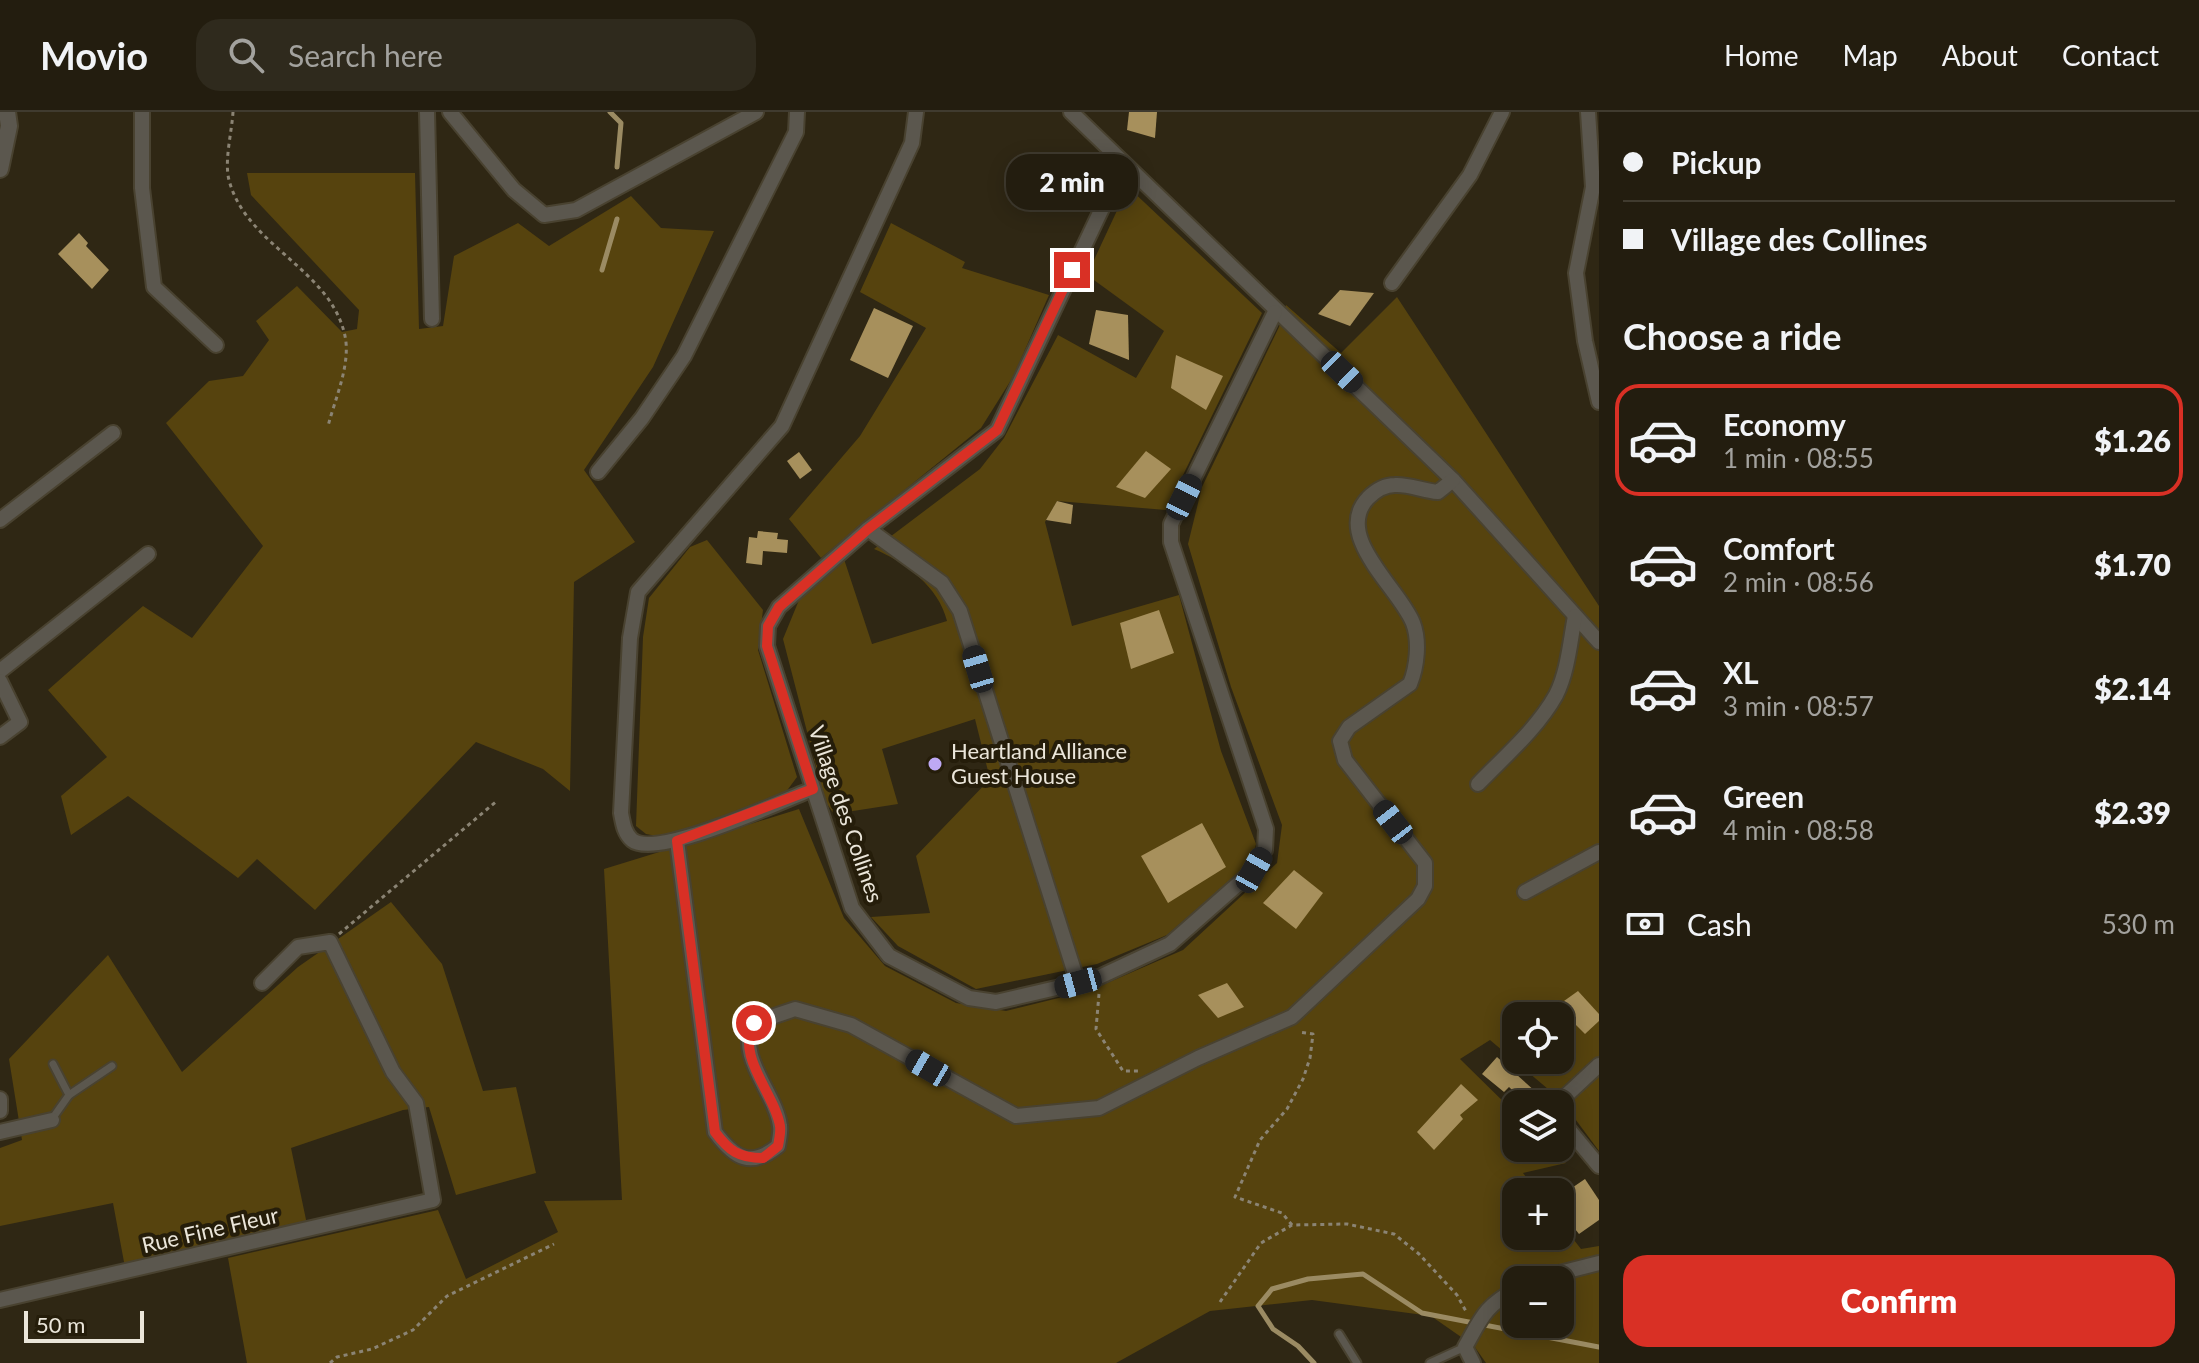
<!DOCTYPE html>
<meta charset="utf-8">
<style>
:root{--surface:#231d0f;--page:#2f2a1d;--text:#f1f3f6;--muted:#a3a29e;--line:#403b2f;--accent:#d93025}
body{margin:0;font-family:Lato,sans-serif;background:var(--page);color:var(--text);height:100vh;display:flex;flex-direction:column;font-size:30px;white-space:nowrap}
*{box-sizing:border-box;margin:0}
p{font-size:26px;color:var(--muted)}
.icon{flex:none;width:44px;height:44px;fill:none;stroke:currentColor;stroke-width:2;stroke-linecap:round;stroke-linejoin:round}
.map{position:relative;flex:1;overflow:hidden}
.drawer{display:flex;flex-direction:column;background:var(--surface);width:600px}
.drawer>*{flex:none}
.hud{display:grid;align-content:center;height:176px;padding:0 24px;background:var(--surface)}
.fabs{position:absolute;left:1502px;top:890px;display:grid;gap:16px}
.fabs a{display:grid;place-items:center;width:72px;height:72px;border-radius:16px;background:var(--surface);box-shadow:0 4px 20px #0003,0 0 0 2px var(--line);font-size:40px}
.scale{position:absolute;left:24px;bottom:20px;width:120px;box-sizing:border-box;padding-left:8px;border:4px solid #ebe6da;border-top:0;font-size:22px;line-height:28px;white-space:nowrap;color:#ebe6da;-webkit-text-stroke:6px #251d0a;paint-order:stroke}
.end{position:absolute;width:36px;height:36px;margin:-18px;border:10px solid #d93025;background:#fff;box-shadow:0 0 0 4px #fff}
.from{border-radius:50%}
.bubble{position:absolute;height:56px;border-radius:24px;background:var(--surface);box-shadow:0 4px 20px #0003,0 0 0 2px var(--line);font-size:26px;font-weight:800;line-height:56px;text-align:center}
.car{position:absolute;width:24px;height:48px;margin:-24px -12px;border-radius:10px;box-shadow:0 0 6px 2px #0007;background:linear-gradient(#222 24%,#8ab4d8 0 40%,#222 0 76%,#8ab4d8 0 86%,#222 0)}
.hud b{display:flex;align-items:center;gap:28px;height:76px;font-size:30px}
.hud b+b{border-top:2px solid var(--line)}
.hud i{width:20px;height:20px;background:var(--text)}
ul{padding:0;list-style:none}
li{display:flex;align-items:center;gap:24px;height:112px;margin:0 16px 12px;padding:0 8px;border:4px solid transparent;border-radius:24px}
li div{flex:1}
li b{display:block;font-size:30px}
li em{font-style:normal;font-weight:800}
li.active{border-color:var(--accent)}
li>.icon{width:72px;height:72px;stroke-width:1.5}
h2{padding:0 24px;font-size:36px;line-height:96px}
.pay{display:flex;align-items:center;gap:20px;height:88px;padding:0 24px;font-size:30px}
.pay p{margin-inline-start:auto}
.button{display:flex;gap:16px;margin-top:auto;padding:16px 24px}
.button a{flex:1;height:92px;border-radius:24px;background:var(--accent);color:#fff;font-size:32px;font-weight:800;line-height:92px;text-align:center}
header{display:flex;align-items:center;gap:48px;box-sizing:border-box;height:112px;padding:0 40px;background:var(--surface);border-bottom:2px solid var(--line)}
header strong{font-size:38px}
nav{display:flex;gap:44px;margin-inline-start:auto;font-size:28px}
.search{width:560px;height:72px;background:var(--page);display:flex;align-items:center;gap:20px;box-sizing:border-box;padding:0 28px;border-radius:24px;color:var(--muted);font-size:30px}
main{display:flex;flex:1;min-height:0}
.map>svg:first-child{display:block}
</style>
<header>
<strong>Movio</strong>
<div class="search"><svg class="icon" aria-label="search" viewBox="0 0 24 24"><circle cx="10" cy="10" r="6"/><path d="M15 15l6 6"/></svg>Search here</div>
<nav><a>Home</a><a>Map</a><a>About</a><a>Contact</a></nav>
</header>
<main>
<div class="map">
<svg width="1599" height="1251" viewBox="0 0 1599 1251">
<rect width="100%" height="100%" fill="#2f2714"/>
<g fill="#56430e" fill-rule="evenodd">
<polygon points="247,61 415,61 419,217 443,214 454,144 518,111 549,134 631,84 661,116 714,119 653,255 584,358 635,430 574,470 570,679 543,657 476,630 315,798 257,747 238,766 128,684 71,723 61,684 107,645 48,578 143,494 192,526 263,434 166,311 209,269 243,264 269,228 256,209 297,174 342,220 357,217 359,198 251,83"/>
<path d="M1128 75 1262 201 1166 398 1057 389 1045 410 1072 514 1179 483 1221 639 1256 732 1252 749 1167 823 1097 852 976 877 898 834 871 805 930 801 916 744 990 667 975 607 882 637 898 692 834 702 825 689 783 527 799 488 843 444 872 532 947 509C939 475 905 450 874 437L980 357 1004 326 1058 223 1136 266 1164 219 1087 163Z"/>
<polygon points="891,111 965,150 962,156 1049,183 1013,265 981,316 821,446 789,407 860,324 926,216 860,180"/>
<path d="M1397 185 1599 494V1039L1561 988 1490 928 1460 947 1516 1002V1036H1551L1566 1051 1523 1061 1537 1080H1516V1124H1560V1110L1581 1137 1599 1134V1251H1486L1474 1234 1431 1204 1312 1188 1210 1199 1116 1251H247L228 1146 438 1098 466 1167 558 1120 544 1089 622 1088 604 757 799 697 844 806 885 854 956 891 1006 899 1091 878 1183 838 1277 751 1282 713 1231 575 1188 432 1202 375 1279 215 1286 193 1341 241ZM1516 904H1560V948H1516ZM1516 1168H1560V1212H1516Z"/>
<polygon points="707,428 763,498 758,538 797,665 783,684 662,725 646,722 636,714 643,525 649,486 690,435"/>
<polygon points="391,790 442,852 483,979 516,975 536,1061 456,1083 429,995 403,998 291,1036 309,1122 277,1126 127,1166 113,1091 0,1114 0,1036 22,1028 9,947 108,843 182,960 298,855"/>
</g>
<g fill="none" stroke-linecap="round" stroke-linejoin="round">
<g stroke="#9b8b63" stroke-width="5">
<polyline points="610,0 621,11 617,55"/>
<polyline points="602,158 617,107"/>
<polyline points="1314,1251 1298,1234 1273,1217 1258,1194 1272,1177 1308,1167 1363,1162 1422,1201 1599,1235"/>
</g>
</g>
<g fill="#a7905c">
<polygon points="1129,0 1157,0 1155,26 1127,18"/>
<polygon points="79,121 88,131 86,134 109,158 92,177 58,142"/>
<polygon points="1340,178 1374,181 1350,214 1318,202"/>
<polygon points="874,196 913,214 888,266 850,248"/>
<polygon points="1096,198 1128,203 1129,248 1089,232"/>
<polygon points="1176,243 1223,264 1206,298 1171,276"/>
<polygon points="1146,339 1171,357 1145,386 1116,375"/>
<polygon points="799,340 812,358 800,367 787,349"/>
<polygon points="1057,389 1073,393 1071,412 1046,408"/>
<polygon points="758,419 778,421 777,427 788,428 787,441 763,439 762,453 746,451 749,425 757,426"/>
<polygon points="1159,498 1174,541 1131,557 1120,511"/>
<polygon points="1202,711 1226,755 1168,791 1141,744"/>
<polygon points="1294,758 1323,781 1296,817 1263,791"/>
<polygon points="1227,871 1244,895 1218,906 1198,883"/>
<polygon points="1578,879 1599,902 1599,909 1585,922 1557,894"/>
<polygon points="1497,945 1537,981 1527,992 1509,975 1504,980 1482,962"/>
<polygon points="1461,972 1478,988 1460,1003 1463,1007 1434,1038 1417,1020"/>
<polygon points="1585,1067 1599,1088 1599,1108 1579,1122 1560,1098 1560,1084"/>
</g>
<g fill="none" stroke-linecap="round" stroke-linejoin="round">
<defs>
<g id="service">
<polyline points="53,952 69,983"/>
<polyline points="52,1007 69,983 112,954"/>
<polyline points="1339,1222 1357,1251"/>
<polyline points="1430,1251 1465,1235"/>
</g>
<g id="minor">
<polyline points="142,0 142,76 154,175 216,233"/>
<polyline points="427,0 432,207"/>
<polyline points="450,0 514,78 544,103 576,98 756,0"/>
<polyline points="1071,0 1453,368 1599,530"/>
<polyline points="1588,0 1593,75 1576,161 1585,229 1599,290"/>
<polyline points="1123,52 997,318 868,417 779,495 768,514 767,534 852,796 889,844 969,886 996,890 1095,867 1170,832 1254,758 1265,738 1266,717 1171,430 1171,412 1275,200"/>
<polyline points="1392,171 1470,63 1502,0"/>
<polyline points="598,360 642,306 684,244 796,20 797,0"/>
<polyline points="0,408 113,321"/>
<polyline points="868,417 942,471 960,499 1078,871"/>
<polyline points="0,559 148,442"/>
<polyline points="0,569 20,610 0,625"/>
<path d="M1478 672C1505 644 1537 617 1556 583 1568 559 1570 530 1575 504"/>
<path d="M813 677C783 688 656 748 632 728 624 721 623 711 621 701L630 526 638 480 782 314 912 31 916 0"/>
<path d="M677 729 715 1020C735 1047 751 1056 778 1034 779 1028 781 1020 780 1014 776 981 735 944 754 911L795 897 851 913 1016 1004 1099 996 1198 946 1292 905 1418 787 1425 774V751L1345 648 1340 629 1349 615 1410 572C1417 555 1420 529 1413 511 1400 477 1332 424 1368 386 1375 379 1384 373 1395 373 1409 372 1423 379 1438 380L1453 368"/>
<polyline points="1525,780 1599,740"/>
<polyline points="0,987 0,999"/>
<polyline points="1557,992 1599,953"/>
<polyline points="1560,1007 1599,1054"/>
<polyline points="0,1020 52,1008"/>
<polyline points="1532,1168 1599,1151"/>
<polyline points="0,1188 433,1088 416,991 393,960 330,830 298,835 262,871"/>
<path d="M1473 1251 1465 1235C1482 1205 1484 1195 1516 1177"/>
</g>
<polyline id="tertiary" points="0,57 9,14 7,0"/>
</defs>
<use href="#service" stroke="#494230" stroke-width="11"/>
<use href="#minor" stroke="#494230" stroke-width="18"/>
<use href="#tertiary" stroke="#494230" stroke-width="20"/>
<g stroke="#8b8474" stroke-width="3" stroke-dasharray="4 4" stroke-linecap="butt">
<path d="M233 0C232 19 224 49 229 68 246 134 331 157 345 224 351 252 335 287 328 314"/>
<polyline points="339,822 498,688"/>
<polyline points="1099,882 1096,917 1123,959 1138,959"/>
<polyline points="1292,1113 1282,1101 1235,1085 1260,1028 1287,997 1303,967 1310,946 1313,922 1299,920"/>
<polyline points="1220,1190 1261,1131 1292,1113 1347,1112 1394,1122 1419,1142 1457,1183 1467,1201"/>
<polyline points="330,1251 337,1245 372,1237 413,1218 447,1184 554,1132"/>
</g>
<use href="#service" stroke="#5b574e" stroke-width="7"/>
<use href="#minor" stroke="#5b574e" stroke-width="14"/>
<use href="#tertiary" stroke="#5b574e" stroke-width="16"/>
</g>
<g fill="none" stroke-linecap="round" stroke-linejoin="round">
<path stroke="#d93025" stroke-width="10" d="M754 911C735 944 775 982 780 1014 781 1020 779 1028 778 1034L763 1046C739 1046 729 1039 715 1020L677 729 813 677 767 534 768 514 779 495 868 417 997 318 1072 158"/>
</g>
<circle fill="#bea9f4" stroke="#251d0a" stroke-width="3" cx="935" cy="652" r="8"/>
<g text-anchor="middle" stroke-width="8" stroke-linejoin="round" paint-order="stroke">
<g font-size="22" fill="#ebe6da" stroke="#251d0a" text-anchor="start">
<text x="951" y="647">Heartland Alliance<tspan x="951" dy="25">Guest House</tspan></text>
</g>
<g font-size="22" fill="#ebe6da" stroke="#251d0a">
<text transform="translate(846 702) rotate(71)" y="8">Village des Collines</text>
<text transform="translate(210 1118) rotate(-13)" y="8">Rue Fine Fleur</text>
</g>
</g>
</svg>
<div class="fabs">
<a><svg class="icon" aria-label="locate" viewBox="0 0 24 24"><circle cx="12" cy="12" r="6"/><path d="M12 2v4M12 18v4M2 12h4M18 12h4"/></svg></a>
<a><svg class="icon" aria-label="layers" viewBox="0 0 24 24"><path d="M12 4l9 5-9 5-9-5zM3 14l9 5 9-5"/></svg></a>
<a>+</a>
<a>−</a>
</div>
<div class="scale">50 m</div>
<i class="end from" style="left:754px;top:911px"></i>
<i class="end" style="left:1072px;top:158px"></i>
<div class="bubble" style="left:1006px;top:42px;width:132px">2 min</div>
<i class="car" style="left:1342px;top:260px;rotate:134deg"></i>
<i class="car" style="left:1184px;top:385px;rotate:26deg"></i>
<i class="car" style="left:978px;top:557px;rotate:343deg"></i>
<i class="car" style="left:1393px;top:710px;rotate:322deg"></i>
<i class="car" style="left:1254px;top:758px;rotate:29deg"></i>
<i class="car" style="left:1078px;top:871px;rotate:255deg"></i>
<i class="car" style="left:928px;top:956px;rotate:300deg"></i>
</div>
<section class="drawer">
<div class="hud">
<b><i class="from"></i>Pickup</b>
<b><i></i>Village des Collines</b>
</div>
<h2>Choose a ride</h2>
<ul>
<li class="active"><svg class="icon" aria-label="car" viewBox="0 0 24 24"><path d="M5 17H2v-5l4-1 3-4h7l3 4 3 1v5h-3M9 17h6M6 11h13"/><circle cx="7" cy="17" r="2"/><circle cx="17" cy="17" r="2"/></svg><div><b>Economy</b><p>1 min · 08:55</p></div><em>$1.26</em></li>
<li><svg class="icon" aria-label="car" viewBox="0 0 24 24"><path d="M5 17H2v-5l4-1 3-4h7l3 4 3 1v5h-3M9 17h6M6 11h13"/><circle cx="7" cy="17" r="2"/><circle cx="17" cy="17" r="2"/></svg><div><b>Comfort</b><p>2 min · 08:56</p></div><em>$1.70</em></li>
<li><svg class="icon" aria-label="car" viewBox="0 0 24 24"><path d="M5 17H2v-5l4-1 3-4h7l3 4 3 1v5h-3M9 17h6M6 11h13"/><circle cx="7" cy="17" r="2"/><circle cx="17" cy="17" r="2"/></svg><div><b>XL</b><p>3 min · 08:57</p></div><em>$2.14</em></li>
<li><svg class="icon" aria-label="car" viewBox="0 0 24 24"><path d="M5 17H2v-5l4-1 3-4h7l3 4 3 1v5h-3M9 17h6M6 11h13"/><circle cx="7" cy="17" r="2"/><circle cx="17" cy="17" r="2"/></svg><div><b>Green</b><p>4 min · 08:58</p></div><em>$2.39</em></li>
</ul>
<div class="pay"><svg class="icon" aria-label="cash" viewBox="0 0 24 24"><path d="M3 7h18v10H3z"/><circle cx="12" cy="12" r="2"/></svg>Cash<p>530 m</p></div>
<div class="button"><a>Confirm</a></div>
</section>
</main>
